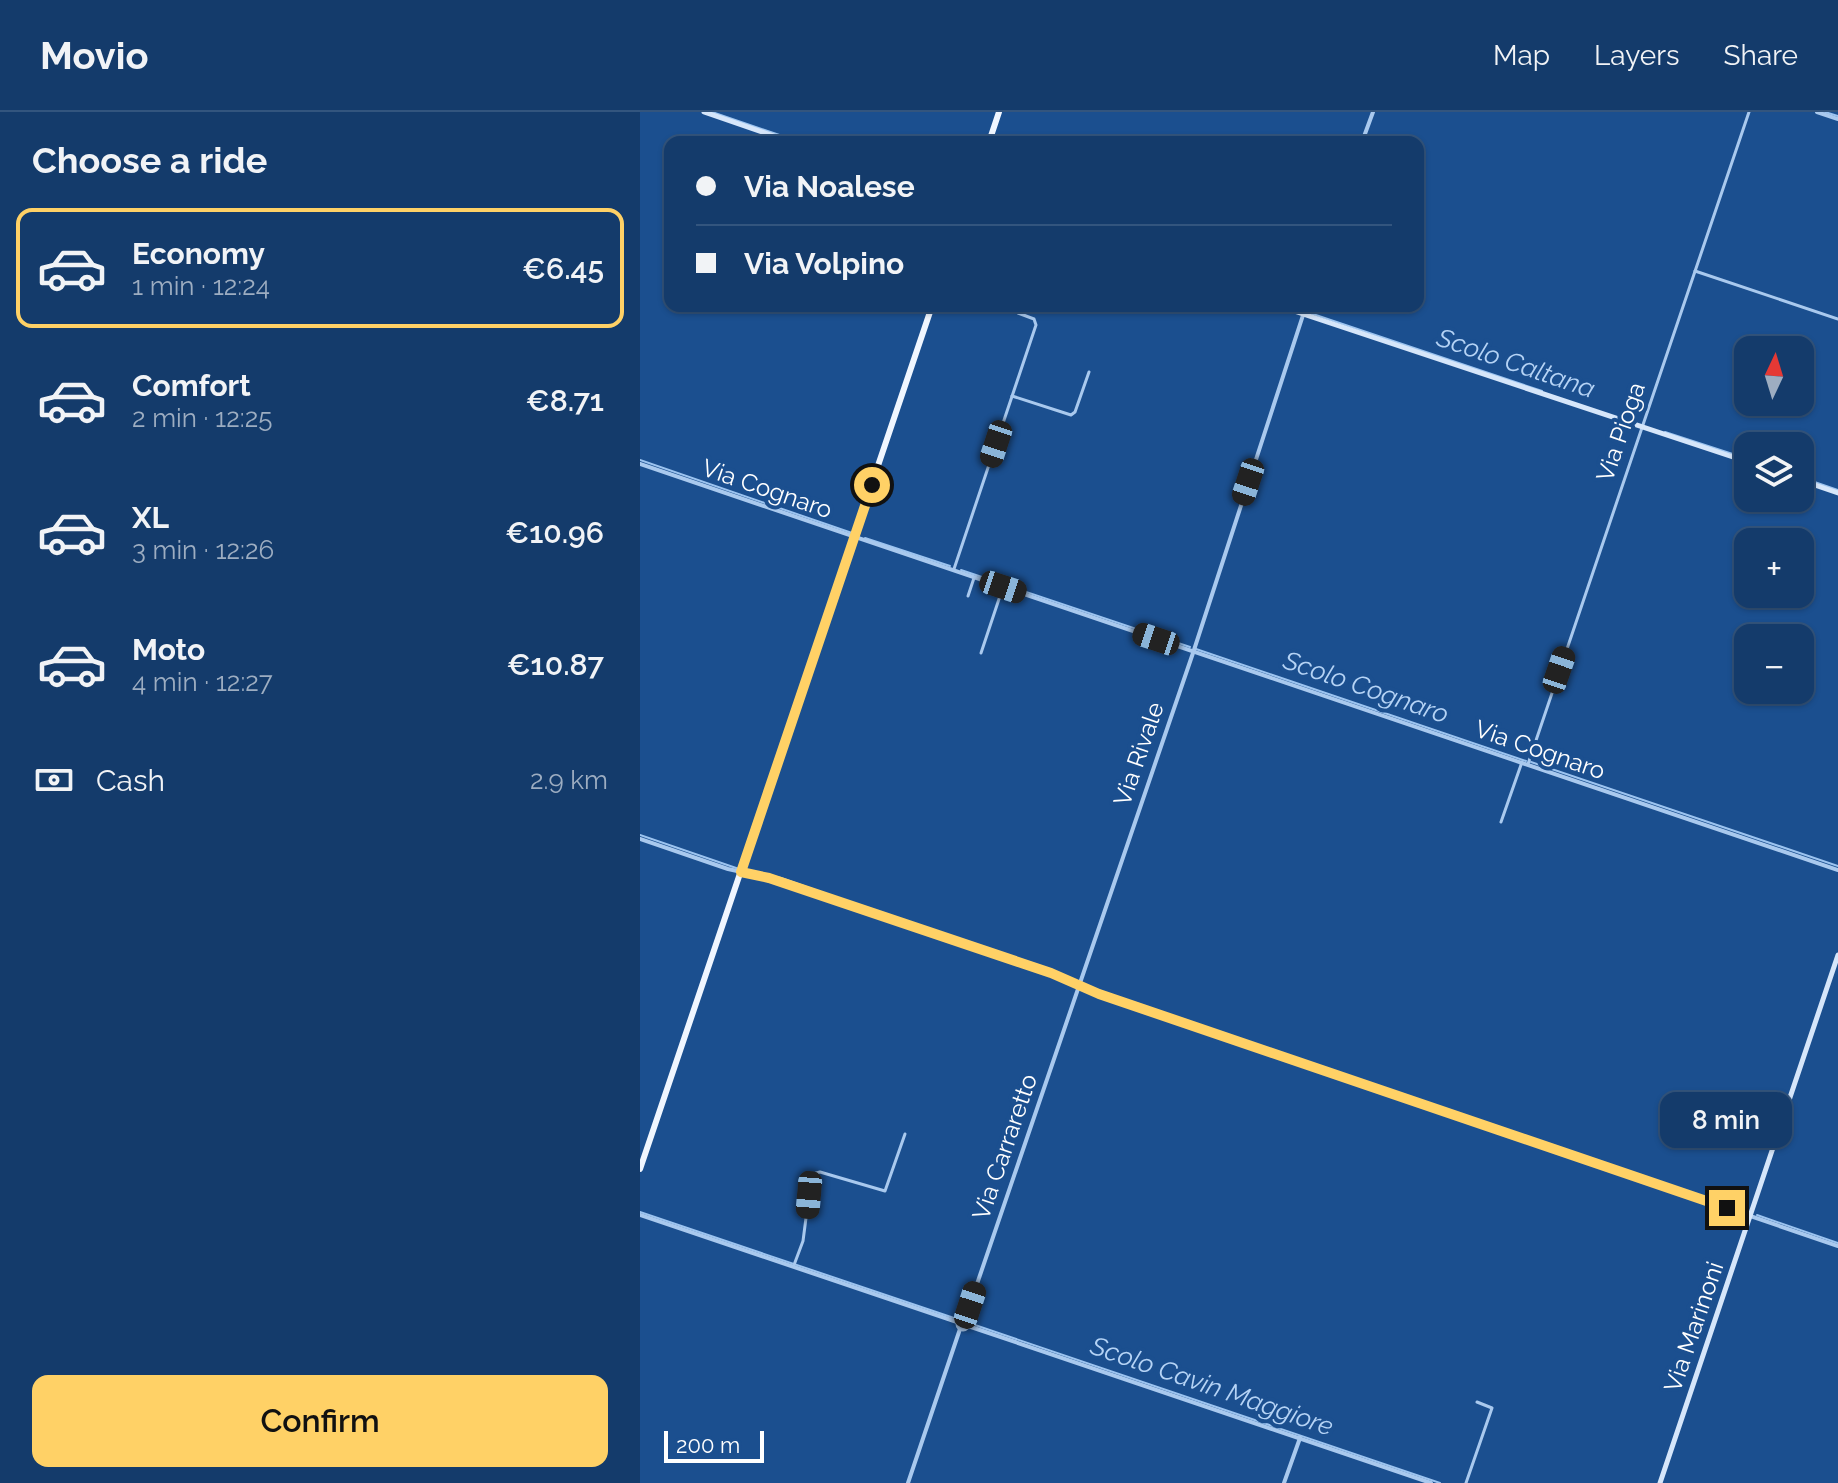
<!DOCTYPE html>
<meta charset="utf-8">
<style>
:root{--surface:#143b6b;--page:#1d4271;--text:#f1f3f6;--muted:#9dadc1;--line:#33557e;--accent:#ffd166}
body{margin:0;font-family:Raleway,sans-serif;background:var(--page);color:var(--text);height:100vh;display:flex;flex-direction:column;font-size:30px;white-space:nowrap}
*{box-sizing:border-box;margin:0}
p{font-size:26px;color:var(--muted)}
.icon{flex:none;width:44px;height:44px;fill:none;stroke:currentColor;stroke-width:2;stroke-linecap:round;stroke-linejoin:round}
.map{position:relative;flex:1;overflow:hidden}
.panel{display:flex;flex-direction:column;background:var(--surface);width:640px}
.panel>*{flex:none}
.guide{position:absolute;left:24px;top:24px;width:760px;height:176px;border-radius:16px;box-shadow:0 2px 6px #0004,0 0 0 2px var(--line);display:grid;align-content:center;height:176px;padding:0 32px;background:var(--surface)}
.needle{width:52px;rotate:4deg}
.controls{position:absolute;left:1094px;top:224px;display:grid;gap:16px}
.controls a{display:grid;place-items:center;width:80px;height:80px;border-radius:16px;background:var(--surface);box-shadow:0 2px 6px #0004,0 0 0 2px var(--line);font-size:40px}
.scale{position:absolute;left:24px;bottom:20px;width:100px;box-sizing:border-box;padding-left:8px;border:4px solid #fff;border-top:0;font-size:22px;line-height:28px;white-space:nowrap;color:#fff;-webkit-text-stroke:6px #1b4f8f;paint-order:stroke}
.end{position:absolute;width:36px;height:36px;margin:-18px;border:10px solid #ffd166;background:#111;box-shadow:0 0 0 4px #111}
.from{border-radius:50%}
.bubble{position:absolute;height:56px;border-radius:16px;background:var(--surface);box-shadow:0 2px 6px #0004,0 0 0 2px var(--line);font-size:26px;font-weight:600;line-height:56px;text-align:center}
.car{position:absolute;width:24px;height:48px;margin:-24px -12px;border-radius:10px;box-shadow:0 0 6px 2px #0007;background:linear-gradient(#222 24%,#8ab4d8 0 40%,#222 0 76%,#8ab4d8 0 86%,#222 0)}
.guide b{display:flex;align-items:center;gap:28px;height:76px;font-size:30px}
.guide b+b{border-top:2px solid var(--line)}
.guide i{width:20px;height:20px;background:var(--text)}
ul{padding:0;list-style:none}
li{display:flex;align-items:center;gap:24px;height:120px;margin:0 16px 12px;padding:0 16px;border:4px solid transparent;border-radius:16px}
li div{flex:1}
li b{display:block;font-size:30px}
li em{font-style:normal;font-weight:600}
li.current{border-color:var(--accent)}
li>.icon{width:72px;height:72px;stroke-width:1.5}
h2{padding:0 32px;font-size:36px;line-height:96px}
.pay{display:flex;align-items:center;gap:20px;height:88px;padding:0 32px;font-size:30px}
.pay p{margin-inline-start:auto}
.button{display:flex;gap:16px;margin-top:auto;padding:16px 32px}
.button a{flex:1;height:92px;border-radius:16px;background:var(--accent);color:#111;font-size:32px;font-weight:600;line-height:92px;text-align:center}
header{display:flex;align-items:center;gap:48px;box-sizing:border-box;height:112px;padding:0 40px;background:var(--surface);border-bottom:2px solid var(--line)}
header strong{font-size:38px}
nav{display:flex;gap:44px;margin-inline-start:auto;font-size:28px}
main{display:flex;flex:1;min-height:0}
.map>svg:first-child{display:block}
</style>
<header>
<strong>Movio</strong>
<nav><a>Map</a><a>Layers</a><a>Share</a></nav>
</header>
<main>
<section class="panel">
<h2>Choose a ride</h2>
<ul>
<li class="current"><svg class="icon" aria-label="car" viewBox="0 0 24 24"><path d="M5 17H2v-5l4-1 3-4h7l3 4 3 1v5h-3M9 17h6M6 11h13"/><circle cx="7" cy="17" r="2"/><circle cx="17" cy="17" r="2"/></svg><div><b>Economy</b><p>1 min · 12:24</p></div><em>€6.45</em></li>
<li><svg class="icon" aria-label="car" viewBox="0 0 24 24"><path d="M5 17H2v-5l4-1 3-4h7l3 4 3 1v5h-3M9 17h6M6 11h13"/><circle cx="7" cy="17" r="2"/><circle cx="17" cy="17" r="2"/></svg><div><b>Comfort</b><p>2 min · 12:25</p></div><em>€8.71</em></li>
<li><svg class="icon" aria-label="car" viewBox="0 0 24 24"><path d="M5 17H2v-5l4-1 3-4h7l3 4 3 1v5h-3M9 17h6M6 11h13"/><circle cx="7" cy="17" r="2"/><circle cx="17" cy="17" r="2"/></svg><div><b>XL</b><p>3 min · 12:26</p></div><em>€10.96</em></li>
<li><svg class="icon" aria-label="car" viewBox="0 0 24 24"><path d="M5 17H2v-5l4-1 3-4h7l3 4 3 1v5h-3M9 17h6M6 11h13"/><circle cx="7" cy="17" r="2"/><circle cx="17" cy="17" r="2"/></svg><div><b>Moto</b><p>4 min · 12:27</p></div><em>€10.87</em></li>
</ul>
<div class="pay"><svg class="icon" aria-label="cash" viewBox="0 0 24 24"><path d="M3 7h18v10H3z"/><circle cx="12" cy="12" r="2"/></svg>Cash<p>2.9 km</p></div>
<div class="button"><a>Confirm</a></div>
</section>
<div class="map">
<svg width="1198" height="1371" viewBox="0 0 1198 1371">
<rect width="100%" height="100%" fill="#1b4f8f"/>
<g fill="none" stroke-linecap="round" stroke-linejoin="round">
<g stroke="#9cc4f0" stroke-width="2">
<polyline points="72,0 160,30"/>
<polyline points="1185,0 1198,4"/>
<polyline points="649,194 902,279"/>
<polyline points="1025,320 1108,347"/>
<polyline points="0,348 212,421"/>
<polyline points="1160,365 1198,378"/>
<polyline points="225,426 310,454"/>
<polyline points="321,458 550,535"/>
<polyline points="556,537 886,649"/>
<polyline points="891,650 1198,754"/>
<polyline points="0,723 99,757"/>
<polyline points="105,758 141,766 440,871"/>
<polyline points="456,879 1106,1100"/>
<polyline points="0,1100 314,1206"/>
<polyline points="1117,1103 1198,1131"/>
<polyline points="332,1212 800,1371"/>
</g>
<g stroke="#a9c9ee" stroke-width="3">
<polyline points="1055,159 1198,207"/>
<polyline points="372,284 431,303 435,300 449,260"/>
<polyline points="314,457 396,213 394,207 378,201 377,194"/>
<polyline points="328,484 334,466"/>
<polyline points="341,541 363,475"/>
<polyline points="888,652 1109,0"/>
<polyline points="861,710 882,650"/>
<polyline points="154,1153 163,1129 169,1083 176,1061 180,1060 245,1079 265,1022"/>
<polyline points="826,1371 852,1296 837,1290"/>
</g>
<g stroke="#a9c9ee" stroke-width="4">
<polyline points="1177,0 1198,7"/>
<polyline points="722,30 733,0"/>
<polyline points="0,352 1198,758"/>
<polyline points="0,727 88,757 129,766 411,861 459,882 1198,1134"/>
<polyline points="0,1103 317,1210"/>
<circle cx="323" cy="1212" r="5.5"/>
<polyline points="325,1207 553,541 666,194"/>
<polyline points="328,1214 791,1371"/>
<polyline points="268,1371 320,1217"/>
<polyline points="644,1371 660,1326"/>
</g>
<g stroke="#d6e6fa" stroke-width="5">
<polyline points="64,0 151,30"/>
<polyline points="639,194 1108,350"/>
<polyline points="1160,368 1198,381"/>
<polyline points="1020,1371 1198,843"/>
</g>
<g stroke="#f0f6ff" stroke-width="6">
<polyline points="349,30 359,0"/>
<polyline points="0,1057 292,194"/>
</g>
</g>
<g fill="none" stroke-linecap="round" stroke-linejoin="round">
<polyline stroke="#ffd166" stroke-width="10" points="232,373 101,760 129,766 411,861 459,882 1087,1096"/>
</g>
<g text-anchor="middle" stroke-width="8" stroke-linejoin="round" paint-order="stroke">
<g font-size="24" fill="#fff" stroke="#1b4f8f">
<text transform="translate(981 320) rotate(-71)" y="8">Via Pioga</text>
<text transform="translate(127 377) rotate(19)" y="8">Via Cognaro</text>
<text transform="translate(900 638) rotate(19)" y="8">Via Cognaro</text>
<text transform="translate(499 642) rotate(-71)" y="8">Via Rivale</text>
<text transform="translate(365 1035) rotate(-71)" y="8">Via Carraretto</text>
<text transform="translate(1054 1215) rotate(-71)" y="8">Via Marinoni</text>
</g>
<g font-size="26" font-style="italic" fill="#b5d3f5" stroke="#1b4f8f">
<text transform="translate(876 251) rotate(19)" y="9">Scolo Caltana</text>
<text transform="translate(726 575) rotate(19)" y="9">Scolo Cognaro</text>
<text transform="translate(572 1274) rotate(19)" y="9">Scolo Cavin Maggiore</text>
</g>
</g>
</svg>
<div class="controls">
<a><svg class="needle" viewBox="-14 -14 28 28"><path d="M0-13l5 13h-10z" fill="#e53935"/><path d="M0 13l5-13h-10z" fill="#9dadc1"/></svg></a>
<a><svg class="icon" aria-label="layers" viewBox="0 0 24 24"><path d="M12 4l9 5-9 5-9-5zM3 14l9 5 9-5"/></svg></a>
<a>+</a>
<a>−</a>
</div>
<div class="scale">200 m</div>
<i class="end from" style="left:232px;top:373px"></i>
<i class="end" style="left:1087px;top:1096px"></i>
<div class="bubble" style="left:1020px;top:980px;width:132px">8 min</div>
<i class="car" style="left:356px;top:332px;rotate:198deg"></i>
<i class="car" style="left:608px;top:370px;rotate:198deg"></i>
<i class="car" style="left:363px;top:475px;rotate:108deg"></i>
<i class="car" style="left:516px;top:527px;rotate:288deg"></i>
<i class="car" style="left:919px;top:558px;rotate:19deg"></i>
<i class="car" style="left:169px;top:1083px;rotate:185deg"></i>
<i class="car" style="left:330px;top:1193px;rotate:18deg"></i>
<div class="guide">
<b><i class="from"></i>Via Noalese</b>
<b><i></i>Via Volpino</b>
</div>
</div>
</main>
